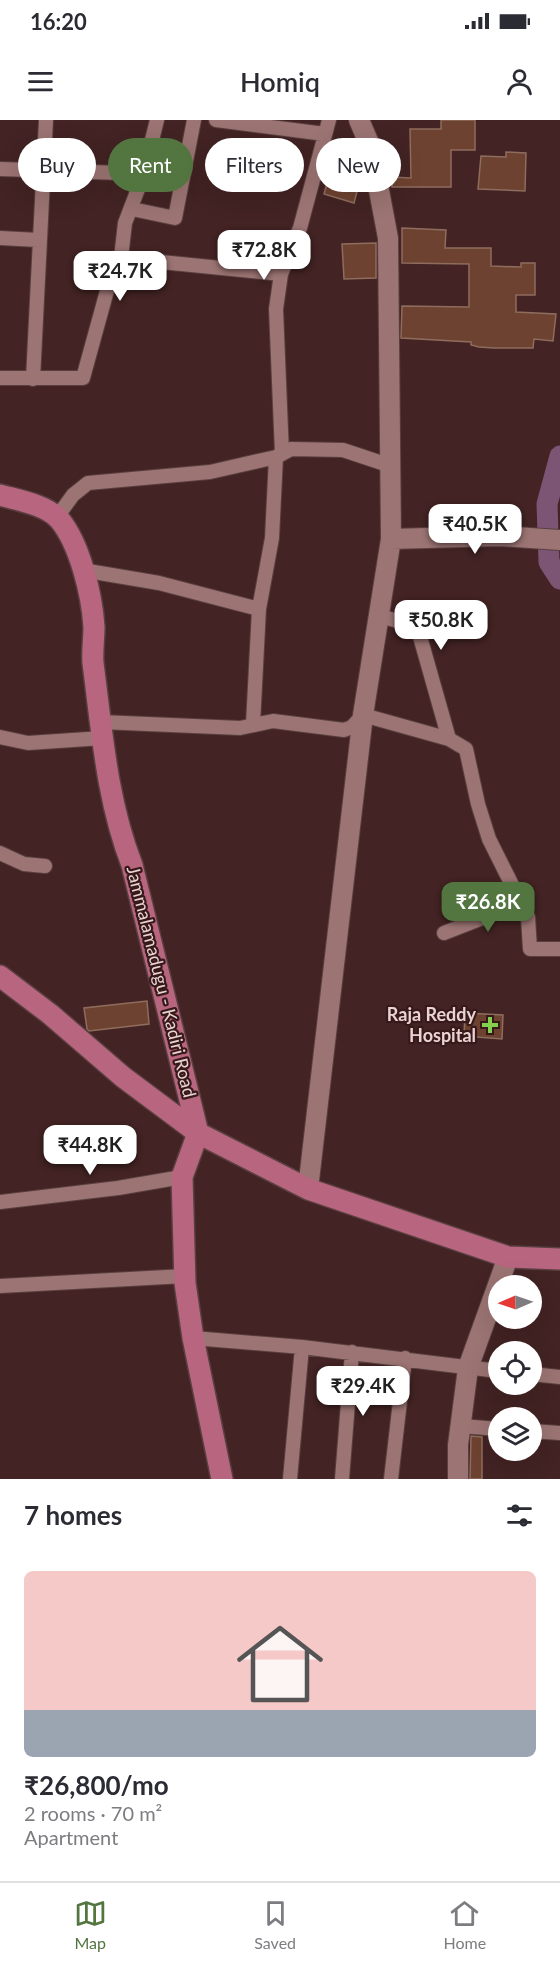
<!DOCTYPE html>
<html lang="en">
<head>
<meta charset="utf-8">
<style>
  :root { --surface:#fff; --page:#f2f2f3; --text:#2b2b33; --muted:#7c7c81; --line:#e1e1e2; --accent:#537540 }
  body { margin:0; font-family:Lato,sans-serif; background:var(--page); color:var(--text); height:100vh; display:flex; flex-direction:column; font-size:22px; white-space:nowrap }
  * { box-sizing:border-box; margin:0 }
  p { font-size:20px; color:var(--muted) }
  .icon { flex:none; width:33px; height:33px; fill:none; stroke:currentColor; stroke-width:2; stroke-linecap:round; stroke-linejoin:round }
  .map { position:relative; height:1359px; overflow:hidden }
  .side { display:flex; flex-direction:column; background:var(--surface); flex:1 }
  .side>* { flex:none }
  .guide { position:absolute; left:18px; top:18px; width:525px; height:54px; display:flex; gap:12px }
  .needle { width:39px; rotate:268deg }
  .tools { position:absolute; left:488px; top:1155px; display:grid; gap:12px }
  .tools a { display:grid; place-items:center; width:54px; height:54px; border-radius:50%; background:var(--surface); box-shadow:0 6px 24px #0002; font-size:30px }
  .price { position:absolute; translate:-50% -51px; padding:0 14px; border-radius:12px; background:#fff; color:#222; font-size:20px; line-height:39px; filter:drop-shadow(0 2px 3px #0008) }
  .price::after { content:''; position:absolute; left:50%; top:36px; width:18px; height:14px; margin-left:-9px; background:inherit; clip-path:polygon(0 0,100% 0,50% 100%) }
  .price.current { background:var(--accent); color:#fff }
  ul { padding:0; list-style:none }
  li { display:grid; align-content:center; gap:12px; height:318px; padding:0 24px }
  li+li { border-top:2px solid var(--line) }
  li span { display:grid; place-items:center; height:186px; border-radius:9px; color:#555 }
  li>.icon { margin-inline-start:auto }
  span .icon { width:108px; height:108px; fill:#fffc; stroke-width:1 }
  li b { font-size:26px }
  h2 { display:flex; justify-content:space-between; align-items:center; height:72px; padding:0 24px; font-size:26px }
  .chip { padding:0 21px; border-radius:27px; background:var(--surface); box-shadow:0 6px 24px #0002; font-size:21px; line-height:54px }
  .chip.current { background:var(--accent); color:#fff }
  .status { display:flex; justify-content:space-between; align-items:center; height:42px; padding:0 30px; background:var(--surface); direction:ltr }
  .status svg { height:16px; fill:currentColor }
  header { display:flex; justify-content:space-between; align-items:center; height:78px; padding:0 24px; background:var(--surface); font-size:27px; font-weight:600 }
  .menu { display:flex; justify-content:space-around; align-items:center; height:84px; border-top:2px solid var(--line); background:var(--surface); font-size:16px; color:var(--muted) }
  .menu a { display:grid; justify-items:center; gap:3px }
  .menu .current { color:var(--accent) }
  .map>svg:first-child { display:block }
</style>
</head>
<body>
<div class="status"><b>16:20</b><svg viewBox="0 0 49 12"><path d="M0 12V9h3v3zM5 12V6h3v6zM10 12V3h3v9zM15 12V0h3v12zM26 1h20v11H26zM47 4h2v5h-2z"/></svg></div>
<header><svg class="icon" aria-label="menu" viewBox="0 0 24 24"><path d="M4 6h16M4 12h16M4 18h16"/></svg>Homiq<svg class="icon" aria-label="person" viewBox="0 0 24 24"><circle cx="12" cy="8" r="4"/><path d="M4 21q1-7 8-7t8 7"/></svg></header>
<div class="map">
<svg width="560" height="1359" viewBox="0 0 560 1359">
  <rect width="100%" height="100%" fill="#432323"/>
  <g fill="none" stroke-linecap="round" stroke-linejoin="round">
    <path stroke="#7c5574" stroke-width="21" d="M560,336l-13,48 2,58 11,17"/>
  </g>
  <path fill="#6e4230" stroke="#8e6c5e" stroke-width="1.5" d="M441,0h34v30h-24v37h-59v-10l19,1 -1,-49h31z
    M506,32l20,1 -1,38 -47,-2 3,-33 25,1z
    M328,59l30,9 -4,15 -30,-9z
    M402,108l44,2 -1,18h46v18l30,1v-4h14v32h-19v17l40,2 -3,27 -19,-2 -1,9h-39l-15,-1 -8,-2v-3l-70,-4 1,-32 67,1v-43l-67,-1z
    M376,123v35l-32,1 -2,-35z
    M147,881l2,23 -60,7 -2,-2 -3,-21z
    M465,893l38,2 -1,24 -38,-3z
    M471,1316l11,1v42h-12z"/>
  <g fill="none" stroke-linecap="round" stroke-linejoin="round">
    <g stroke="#5a3f40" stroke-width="16">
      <path id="street" d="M216,0l109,14
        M0,49l121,4 22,3
        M132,89l43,9 19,-98
        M0,118l38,2
        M121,138l160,16
        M0,258h83l33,-120h5l4,-35 18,-47 14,-56
        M33,259l13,-259
        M282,334l-6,-145 5,-35 19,-46 29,-108
        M57,397l16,-22 15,-12 122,-11 66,-15 15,-8 52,1 48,16
        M82,450l77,13 100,26
        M379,496l38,10 32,113
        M101,602l139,6 33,-7 71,9 8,-3 11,-12 86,24 17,10 12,55 11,35 39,78 2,32h30
        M253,604l6,-115 13,-71 4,-81
        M0,617l28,6 75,-5
        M0,733l24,11 21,2
        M444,813l77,-30
        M0,1082l118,-14 64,-11
        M0,1166l185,-10
        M193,1218l109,9 196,24
        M531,1254l29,3
        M461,1306l37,3
        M531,1311l29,2
        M290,1359l12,-132
        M342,1359l10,-127
        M391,1359l14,-121"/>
    </g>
    <g stroke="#5a3f40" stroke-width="22">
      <path id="secondary" d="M391,419l108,-3 61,4
        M308,1069l55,-474 28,-176 -3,-301 -17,-90 -12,-28
        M458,1359v-34l10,-77 40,-111"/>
    </g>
    <g stroke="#5a3f40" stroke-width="24">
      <path id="primary" d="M0,375c18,5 46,10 59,24 21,25 33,76 35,108 0,12 -2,24 -1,36 9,69 14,138 39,202l66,268
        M0,856l50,38 73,63 75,56 110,56 200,68 52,2
        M198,1013l-16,44 3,106 8,55 29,141"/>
    </g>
    <use href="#street" stroke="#9b7473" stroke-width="14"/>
    <use href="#secondary" stroke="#9b7473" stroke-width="20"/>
    <use href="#primary" stroke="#b86580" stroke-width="21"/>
  </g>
  <path fill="#83d04f" stroke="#381919" stroke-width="2" d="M487 896h6v6h6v6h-6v6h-6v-6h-6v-6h6z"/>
  <g text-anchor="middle" stroke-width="4.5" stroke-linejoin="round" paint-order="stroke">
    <g font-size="18" fill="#e9d3d3" stroke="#381919">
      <text transform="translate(161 862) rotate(76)" y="6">Jammalamadugu - Kadiri Road</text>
    </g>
    <g font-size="18" font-weight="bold" fill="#e9d3d3" stroke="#381919" text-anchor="end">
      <text x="476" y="901">Raja Reddy<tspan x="476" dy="21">Hospital</tspan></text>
    </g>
  </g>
</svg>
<div class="tools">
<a><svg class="needle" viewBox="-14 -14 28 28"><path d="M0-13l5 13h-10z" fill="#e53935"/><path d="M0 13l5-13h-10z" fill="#7c7c81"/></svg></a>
<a><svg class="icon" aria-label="locate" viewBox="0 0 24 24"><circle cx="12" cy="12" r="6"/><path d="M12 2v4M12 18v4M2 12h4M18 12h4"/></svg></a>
<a><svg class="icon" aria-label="layers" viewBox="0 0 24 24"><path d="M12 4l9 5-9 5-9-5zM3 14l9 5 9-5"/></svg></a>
</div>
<b class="price" style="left:264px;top:161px">₹72.8K</b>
<b class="price" style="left:120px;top:182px">₹24.7K</b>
<b class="price" style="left:475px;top:435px">₹40.5K</b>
<b class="price" style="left:441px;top:531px">₹50.8K</b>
<b class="price current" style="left:488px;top:813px">₹26.8K</b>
<b class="price" style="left:90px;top:1056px">₹44.8K</b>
<b class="price" style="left:363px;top:1297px">₹29.4K</b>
<div class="guide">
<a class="chip">Buy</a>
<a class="chip current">Rent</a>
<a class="chip">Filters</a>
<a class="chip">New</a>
</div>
</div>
<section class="side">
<h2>7 homes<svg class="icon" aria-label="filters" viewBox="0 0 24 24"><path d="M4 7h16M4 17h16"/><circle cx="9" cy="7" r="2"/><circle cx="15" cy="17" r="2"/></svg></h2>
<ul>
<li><span style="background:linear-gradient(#f6c9c9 75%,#9aa5b1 0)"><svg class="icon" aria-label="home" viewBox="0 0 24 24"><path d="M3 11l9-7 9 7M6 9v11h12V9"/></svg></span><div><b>₹26,800/mo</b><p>2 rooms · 70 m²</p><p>Apartment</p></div></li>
</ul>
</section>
<nav class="menu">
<a class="current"><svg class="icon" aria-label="map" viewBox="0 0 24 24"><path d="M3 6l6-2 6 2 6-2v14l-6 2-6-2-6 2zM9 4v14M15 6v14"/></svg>Map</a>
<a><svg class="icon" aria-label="saved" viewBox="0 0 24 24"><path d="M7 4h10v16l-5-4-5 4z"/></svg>Saved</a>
<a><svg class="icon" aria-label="home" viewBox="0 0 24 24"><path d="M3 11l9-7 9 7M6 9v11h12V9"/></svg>Home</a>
</nav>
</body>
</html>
